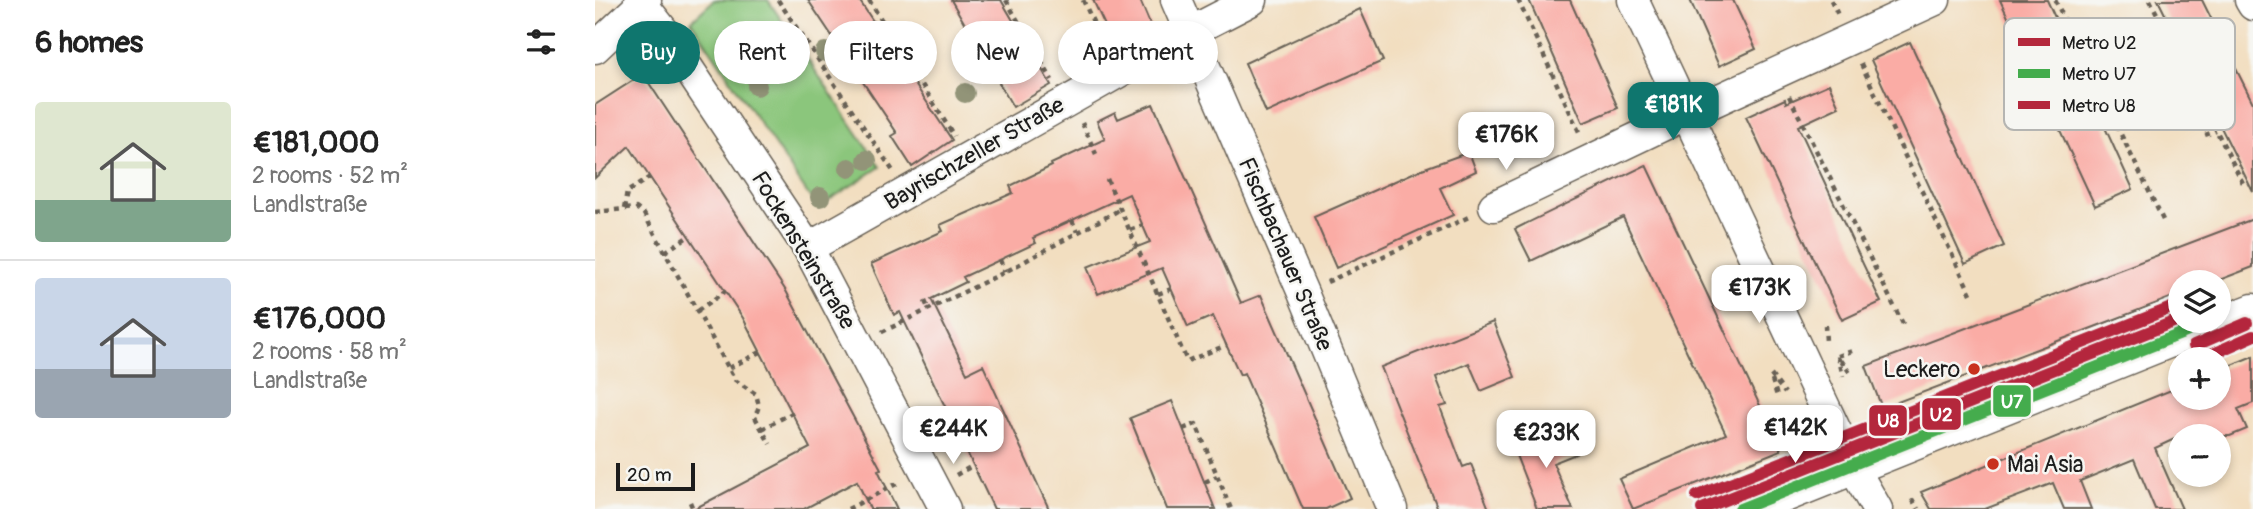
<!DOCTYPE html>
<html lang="en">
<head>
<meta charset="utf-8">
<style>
  :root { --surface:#fff; --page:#f6f6f6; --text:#222; --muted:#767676; --line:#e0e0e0; --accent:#0f766e }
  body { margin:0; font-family:Pangolin,sans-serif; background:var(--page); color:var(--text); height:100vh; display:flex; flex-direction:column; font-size:26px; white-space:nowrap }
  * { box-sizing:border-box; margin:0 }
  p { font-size:23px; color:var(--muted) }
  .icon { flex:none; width:38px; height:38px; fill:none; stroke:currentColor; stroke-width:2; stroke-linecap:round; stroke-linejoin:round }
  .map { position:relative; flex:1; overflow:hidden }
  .details { display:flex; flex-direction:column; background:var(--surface); width:595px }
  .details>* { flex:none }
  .banner { position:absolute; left:21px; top:21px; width:665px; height:63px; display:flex; gap:14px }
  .tools { position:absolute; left:1573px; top:270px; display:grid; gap:14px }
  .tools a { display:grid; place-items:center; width:63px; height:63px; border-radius:50%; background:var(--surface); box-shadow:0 4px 10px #0003; font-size:35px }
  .scale { position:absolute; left:21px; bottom:18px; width:79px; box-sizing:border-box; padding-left:7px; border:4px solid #1c1c1c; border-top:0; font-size:19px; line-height:24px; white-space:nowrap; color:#1c1c1c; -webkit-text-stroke:5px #f6f6f2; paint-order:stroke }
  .price { position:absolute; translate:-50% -60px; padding:0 16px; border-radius:14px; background:#fff; color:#222; font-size:23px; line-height:46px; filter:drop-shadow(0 2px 4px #0008) }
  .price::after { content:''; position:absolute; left:50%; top:42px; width:21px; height:16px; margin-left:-10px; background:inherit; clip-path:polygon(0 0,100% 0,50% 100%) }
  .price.active { background:var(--accent); color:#fff }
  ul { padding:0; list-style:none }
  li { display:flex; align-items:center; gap:21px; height:175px; padding:0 35px }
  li+li { border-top:2px solid var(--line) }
  li span { display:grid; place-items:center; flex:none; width:196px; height:140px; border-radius:7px; color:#555 }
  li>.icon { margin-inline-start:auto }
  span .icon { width:84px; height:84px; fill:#fffc; stroke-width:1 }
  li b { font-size:30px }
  h2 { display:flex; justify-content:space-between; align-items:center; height:84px; padding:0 35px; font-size:30px }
  .tag { padding:0 24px; border-radius:32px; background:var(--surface); box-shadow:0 4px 10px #0003; font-size:24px; line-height:63px }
  .tag.active { background:var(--accent); color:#fff }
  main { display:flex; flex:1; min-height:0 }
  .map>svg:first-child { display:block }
</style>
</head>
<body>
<main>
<section class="details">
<h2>6 homes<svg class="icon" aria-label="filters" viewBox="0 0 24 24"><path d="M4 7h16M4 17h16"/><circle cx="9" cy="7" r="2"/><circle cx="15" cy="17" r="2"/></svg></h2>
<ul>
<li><span style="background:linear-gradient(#dfe7d0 70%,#7fa58c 0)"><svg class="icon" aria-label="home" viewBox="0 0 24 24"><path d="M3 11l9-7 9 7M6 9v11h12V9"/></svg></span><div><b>€181,000</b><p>2 rooms · 52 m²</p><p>Landlstraße</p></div></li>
<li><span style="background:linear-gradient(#c9d6e8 65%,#9aa5b1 0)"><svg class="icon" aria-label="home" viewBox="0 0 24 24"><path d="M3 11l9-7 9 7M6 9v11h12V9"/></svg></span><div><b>€176,000</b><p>2 rooms · 58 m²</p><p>Landlstraße</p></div></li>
</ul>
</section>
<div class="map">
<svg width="1658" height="509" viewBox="0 0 1658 509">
  <rect width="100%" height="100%" fill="#f6f6f2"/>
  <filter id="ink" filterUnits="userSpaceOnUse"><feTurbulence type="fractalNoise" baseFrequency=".0143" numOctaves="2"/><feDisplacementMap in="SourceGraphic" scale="14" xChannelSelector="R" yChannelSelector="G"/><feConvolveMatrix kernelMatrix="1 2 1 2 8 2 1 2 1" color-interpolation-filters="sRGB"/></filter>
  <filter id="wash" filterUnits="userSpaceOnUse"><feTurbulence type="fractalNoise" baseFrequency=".00686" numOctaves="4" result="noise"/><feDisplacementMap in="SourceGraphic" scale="28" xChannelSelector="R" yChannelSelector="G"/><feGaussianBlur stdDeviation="1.57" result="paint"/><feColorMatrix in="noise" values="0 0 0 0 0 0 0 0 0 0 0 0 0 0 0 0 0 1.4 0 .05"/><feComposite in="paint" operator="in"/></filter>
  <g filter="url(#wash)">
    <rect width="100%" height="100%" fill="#f2dec0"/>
    <path fill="#8bc67b" stroke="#54714c" stroke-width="2" d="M119,0h54l112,167 -63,41 -126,-187z"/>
    <g id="blocks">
      <path fill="#faaca5" d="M213,0h51l93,140 -40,27 -20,-31 5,-3z
        M356,0h50l50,85 -38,22z
        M498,0h47l11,26 -38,17z
        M934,0h41l48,108 -35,15z
        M1095,0h43l23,49 -37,17z
        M1405,0h47l86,189 -38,17z
        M1563,0h44l51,103v89z
        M765,9l23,52 -117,52 -21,-50z
        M1315,42l94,204 -39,18 -94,-204z
        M48,74l143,217 95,178 -3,1 19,39h-27l-13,-28 -53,28h-110l116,-61 -67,-130 -114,-172 -34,32v-73z
        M1234,84l10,23 -41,19 83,176 -39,18 -96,-203 39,-18 1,4z
        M558,104l88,199 20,-8 89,203 -24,11h-23l-59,-136 -4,2 -27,-59 -25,11 -26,-59 -64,26 -11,-27 63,-25 -21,-48 -96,44 3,5 -73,34 3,5 -35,17 36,74 16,-8 66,144h-55l-94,-197 -6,3 -23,-51 72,-33 -3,-6 73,-32 -3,-7 42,-20 -1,-2 54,-25 -8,-18 18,-9 3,7z
        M874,152l7,19 -36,17 13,27 -117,53 -22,-51 108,-48z
        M1051,165l135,285 -148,59 -14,-30 107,-45 -103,-217 -92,44 -16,-32z
        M1658,219v48l-39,15h-33v12l-299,114 -16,-42z
        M898,322l22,55 -34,14 -12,-28 -33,14 11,28 -7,2 23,60 8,-3 18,45h-51l-57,-142z
        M1658,356v47l-15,6 9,20 -17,7h-21l-3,-9 -25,9 -26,12 27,61h-27l-21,-50 -54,22 11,28h-27l-11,-26 -68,26h-54l-10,-17 260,-106v11h38v-27z
        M577,401l20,50 23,58h-48l-24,-59 -13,-32z
        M972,429l9,25 -23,9 20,46h-36l-23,-59z"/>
    </g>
  </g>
  <g filter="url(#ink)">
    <use href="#blocks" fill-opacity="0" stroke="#676055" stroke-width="2"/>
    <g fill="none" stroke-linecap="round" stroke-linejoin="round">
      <g stroke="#676055" stroke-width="33">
        <path id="minor" d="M44,0l23,29 146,219 137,261
          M581,0l127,293 89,216
          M1038,0l221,469 23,40
          M1655,0l3,5
          M0,48l51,-48
          M899,206l193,-92 248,-114
          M213,248l382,-216 62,-32
          M1160,509l498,-200"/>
      </g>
      <path stroke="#676055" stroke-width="4.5" stroke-dasharray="5 5" stroke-linecap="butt" d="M183,0l115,171
        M274,0l85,136
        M411,0l46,80
        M488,0l23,50
        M923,0l63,136
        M1236,0l7,15
        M1460,0l108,220
        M1555,0l95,187
        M1266,64l111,232
        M1582,80l10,-6
        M1194,96l114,228
        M487,123l14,31
        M1610,135l11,-4
        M512,179l80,182 40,-16
        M29,209l3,-17 23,-15
        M0,212l41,-4 8,6 91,166 21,14 3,12 -4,11 15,27
        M477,220l5,12
        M535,230l13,-5
        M70,252l24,-16
        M405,260l5,12
        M732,282l144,-66
        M563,294l13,-5
        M330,301l4,9
        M103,311l27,-20
        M1230,325l1,17
        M287,332l123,-60 116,-63
        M1243,356l5,20
        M1243,356l14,-5
        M1246,360l9,13
        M134,368l32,-16
        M1176,375l14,18
        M1177,380l5,16
        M335,427l20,-12
        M167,429l30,-16
        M588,429l13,-5 35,85
        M1183,454l5,11
        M361,475l18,-10
        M610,482l12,-6
        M1317,499l6,10
        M95,502l3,7
        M253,509l52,-27"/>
      <use href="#minor" stroke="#fff" stroke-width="30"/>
      <g stroke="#f6f6f2" stroke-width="18">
        <path id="metro-1" d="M1606,359l52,-23
          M1107,509l479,-190"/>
      </g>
      <g stroke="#f6f6f2" stroke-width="18">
        <path id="metro-2" d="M1145,509l446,-177"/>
      </g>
      <g stroke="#f6f6f2" stroke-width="18">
        <path id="metro-3" d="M1599,346l53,-23
          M1102,496l479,-190"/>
      </g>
      <use href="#metro-1" stroke="#b4283c" stroke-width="12"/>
      <use href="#metro-2" stroke="#44ac4d" stroke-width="12"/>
      <use href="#metro-3" stroke="#b4283c" stroke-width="12"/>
    </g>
    <g fill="#929478">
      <circle cx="230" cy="52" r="10"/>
      <circle cx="162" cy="86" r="10"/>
      <circle cx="370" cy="93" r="10"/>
      <circle cx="272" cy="160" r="10"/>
      <circle cx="254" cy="168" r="10"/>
      <circle cx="225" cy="197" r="10"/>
    </g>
  </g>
  <g fill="#c8321e" stroke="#f6f6f2" stroke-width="2.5">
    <circle cx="1379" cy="369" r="7"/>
    <circle cx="1398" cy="464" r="7"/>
  </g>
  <g text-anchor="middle" stroke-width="5" stroke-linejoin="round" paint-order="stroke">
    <g font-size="23" fill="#1c1c1c" stroke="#f6f6f2">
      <text transform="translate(379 153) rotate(-30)" y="8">Bayrischzeller Straße</text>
      <text transform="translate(209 250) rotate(59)" y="8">Fockensteinstraße</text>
      <text transform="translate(691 254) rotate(67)" y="8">Fischbachauer Straße</text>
    </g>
    <g font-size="23" fill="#1c1c1c" stroke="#f6f6f2" text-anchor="end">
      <text x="1365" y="377">Leckero</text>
      <text x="1412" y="472" text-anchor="start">Mai Asia</text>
    </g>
  </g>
  <rect x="1409" y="18" width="231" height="112" rx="10" fill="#f6f6f2" stroke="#b5b5b2" stroke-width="2"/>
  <rect x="1423" y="38" width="32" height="8" fill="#b4283c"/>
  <rect x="1423" y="69" width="32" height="9" fill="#44ac4d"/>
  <rect x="1423" y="101" width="32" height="8" fill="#b4283c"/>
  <g font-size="19" fill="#1c1c1c">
    <text x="1467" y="49">Metro U2</text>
    <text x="1467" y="80">Metro U7</text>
    <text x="1467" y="112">Metro U8</text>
  </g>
  <g stroke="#f6f6f2" stroke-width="2.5">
    <rect x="1397" y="384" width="40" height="34" rx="7" fill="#44ac4d"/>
    <rect x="1326" y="397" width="41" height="34" rx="7" fill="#b4283c"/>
    <rect x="1273" y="404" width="40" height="33" rx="7" fill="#b4283c"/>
  </g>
  <g font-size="19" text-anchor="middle" font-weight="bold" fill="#fff">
    <text x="1417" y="408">U7</text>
    <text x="1346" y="421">U2</text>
    <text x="1293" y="427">U8</text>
  </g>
</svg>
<div class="tools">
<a><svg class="icon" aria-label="layers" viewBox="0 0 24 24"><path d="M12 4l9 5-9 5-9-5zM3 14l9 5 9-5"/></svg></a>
<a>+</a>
<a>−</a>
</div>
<div class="scale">20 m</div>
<b class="price active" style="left:1078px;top:142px">€181K</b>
<b class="price" style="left:911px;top:172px">€176K</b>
<b class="price" style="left:1164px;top:325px">€173K</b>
<b class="price" style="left:1200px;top:465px">€142K</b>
<b class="price" style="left:358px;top:466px">€244K</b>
<b class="price" style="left:951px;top:470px">€233K</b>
<div class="banner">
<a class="tag active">Buy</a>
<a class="tag">Rent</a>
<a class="tag">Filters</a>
<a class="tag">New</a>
<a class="tag">Apartment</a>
</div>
</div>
</main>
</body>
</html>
